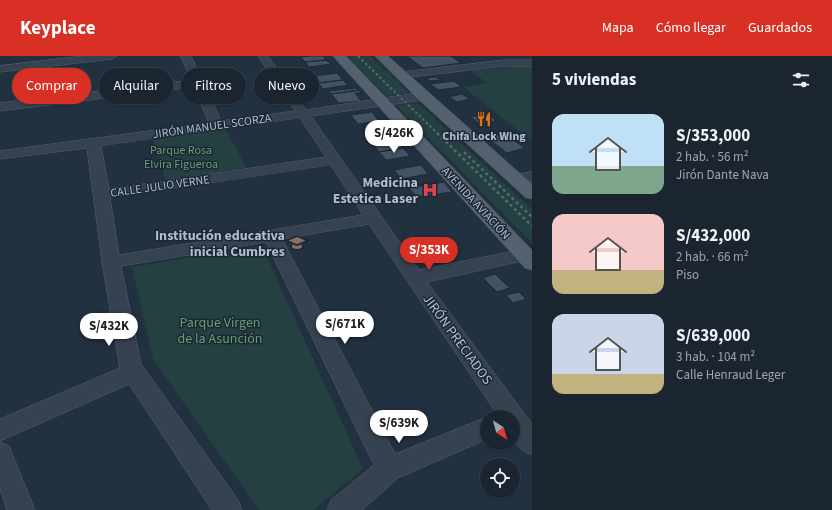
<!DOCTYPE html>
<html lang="es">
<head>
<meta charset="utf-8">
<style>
  :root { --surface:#1a2530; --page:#27313c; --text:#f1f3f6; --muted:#9fa5ab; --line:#38424c; --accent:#d93025 }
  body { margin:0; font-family:"Source Sans 3",sans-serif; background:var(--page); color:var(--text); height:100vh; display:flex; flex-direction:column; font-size:15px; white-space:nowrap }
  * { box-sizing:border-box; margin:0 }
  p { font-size:13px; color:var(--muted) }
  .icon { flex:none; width:22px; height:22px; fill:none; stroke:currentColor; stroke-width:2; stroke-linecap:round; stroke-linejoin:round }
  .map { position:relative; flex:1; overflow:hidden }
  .drawer { display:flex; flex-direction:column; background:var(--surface); width:300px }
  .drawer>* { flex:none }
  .top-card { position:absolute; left:12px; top:12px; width:380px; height:36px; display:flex; gap:8px }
  .needle { width:26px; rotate:143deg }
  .tools { position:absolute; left:480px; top:354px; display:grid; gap:8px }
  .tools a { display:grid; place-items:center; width:40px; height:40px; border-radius:50%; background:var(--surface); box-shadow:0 1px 3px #0004,0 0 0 1px var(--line); font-size:20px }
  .price { position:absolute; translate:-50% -34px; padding:0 9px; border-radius:14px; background:#fff; color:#222; font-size:13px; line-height:26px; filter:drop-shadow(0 1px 2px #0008) }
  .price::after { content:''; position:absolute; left:50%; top:24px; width:12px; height:9px; margin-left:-6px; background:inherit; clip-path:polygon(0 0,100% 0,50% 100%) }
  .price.current { background:var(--accent); color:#fff }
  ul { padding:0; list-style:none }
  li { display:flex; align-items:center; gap:12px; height:100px; padding:0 20px }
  li span { display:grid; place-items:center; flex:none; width:112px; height:80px; border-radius:12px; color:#555 }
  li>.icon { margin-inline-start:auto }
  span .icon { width:48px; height:48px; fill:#fffc; stroke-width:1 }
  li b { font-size:17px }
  h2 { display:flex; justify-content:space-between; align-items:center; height:48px; padding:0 20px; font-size:17px }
  .pill { padding:0 14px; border-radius:18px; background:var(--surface); box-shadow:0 1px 3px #0004,0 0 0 1px var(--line); font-size:14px; line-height:36px }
  .pill.current { background:var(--accent); color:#fff }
  header { display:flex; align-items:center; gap:24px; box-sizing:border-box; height:56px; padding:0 20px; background:var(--accent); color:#fff }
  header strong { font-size:19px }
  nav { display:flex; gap:22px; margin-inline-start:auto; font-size:14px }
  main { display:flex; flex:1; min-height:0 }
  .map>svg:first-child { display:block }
</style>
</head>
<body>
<header>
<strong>Keyplace</strong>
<nav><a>Mapa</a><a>Cómo llegar</a><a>Guardados</a></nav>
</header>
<main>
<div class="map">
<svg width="532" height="454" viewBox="0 0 532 454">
  <rect width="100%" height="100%" fill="#223140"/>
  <path fill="#244041" d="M347,0h24l38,37 -23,3z
    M530,9l2,3v73l-69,-54 24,-4 -16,-12z
    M418,47l114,106v34l-136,-138z
    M225,72l21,39 -80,14 -13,-42z
    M262,190l101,223 -50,41h-54l-106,-151 -21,-92z"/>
  <path fill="#425364" stroke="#1d2937" d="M311,0h12l3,4 -21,2 -4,-5z
    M407,0h44l10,7 -38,5z
    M326,4l5,4 -22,3 -4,-5z
    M337,17l6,7 -25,3 -5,-7z
    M436,21l5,3 -12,1 -2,-3z
    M343,24l5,5 -25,4 -5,-6z
    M454,25l7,6 -23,3 -8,-6z
    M356,32l3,2 -28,4 -2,-3z
    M359,34l2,3h-6l6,8 -22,2 -8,-9z
    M462,38l8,5 -13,3 -8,-5z
    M372,56l7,9 -21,3 -7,-9z
    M488,58l8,7 -17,3 -8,-7z
    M503,77l22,15 -18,5 -21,-16z
    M397,85l6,7 -24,4 -5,-7z
    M403,92l7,8 -24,4 -7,-8z
    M421,109l7,9 -27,5 -7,-9z
    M444,126l8,10 -35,5 -8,-9z
    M495,218l15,14 -13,4 -14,-14z
    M519,236l7,7 -13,4 -7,-8z"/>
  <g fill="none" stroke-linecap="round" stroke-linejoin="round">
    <g stroke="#54606e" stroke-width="1">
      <path id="minor" d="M84,0h33l-5,3 -112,13v-6z
        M181,0h10l30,65 74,-10 -37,-55h10l38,54 117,-18 4,1 2,3 -2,3 -4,1 -112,16 108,154 106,-21 6,2v8l-104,23 105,142v31c-20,-7 -19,-20 -19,-38h-14l-130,-193 -87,15 113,215 92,-37v22l-89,39 -36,32h-35l4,-10 43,-35 -108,-223 -145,24 20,98 97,136 4,10h-30l-83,-126 -129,57v-22l120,-51 -18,-106 -15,-114 -87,11v-8l209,-28 -15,-36 -194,24v-8l191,-23zM300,62l26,39 -217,32 -8,-43zM331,109l32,50 -244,40 -9,-57z
        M504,4h28v6h-28l-102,12 -4,-1 -2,-2 2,-2 4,-1z
        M532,116v10l-16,2 -5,-2 -3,-3 3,-3z
        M0,386l9,4 26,64h-28l-7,-21z"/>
    </g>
    <g stroke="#424e5c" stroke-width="1">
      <path id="major" d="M333,0h13l186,194v20l-7,-2z
        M375,0h13l144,128v15l-6,-1 -108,-99z"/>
    </g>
    <use href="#minor" fill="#364250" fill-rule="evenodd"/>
    <use href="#major" fill="#546270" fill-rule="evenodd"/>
    <path stroke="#586777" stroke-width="2" stroke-dasharray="2.5 2.5" stroke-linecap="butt" d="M358,0l80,78"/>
    <path stroke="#586777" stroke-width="2.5" stroke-dasharray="3 3" stroke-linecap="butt" d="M437,77l95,93
      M464,96l68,65"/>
  </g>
  <defs>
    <g id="restaurant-bare" transform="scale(1.2)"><path d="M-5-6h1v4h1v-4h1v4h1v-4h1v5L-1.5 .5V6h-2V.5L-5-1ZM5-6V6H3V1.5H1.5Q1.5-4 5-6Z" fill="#e8710a" stroke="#1b2735" stroke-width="2.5" paint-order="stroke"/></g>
    <g id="hospital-bare" transform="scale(1.2)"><path d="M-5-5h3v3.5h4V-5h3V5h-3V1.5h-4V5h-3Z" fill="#e0444e" stroke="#1b2735" stroke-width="2.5" paint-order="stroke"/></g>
    <g id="school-bare" transform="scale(1.2)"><path d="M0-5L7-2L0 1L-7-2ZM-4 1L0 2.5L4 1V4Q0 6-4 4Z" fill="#8d6e63" stroke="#1b2735" stroke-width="2.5" paint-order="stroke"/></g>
  </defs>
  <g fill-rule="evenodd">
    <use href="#restaurant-bare" x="484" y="63"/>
    <use href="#hospital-bare" x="430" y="134"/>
    <use href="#school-bare" x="297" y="187"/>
  </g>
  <g text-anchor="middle" stroke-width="3" stroke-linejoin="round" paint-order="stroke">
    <g font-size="12" fill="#b2bdcb" stroke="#1b2735">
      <text transform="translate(212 70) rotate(-8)" y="4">JIRÓN MANUEL SCORZA</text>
      <text transform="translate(160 130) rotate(-8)" y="4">CALLE JULIO VERNE</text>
      <text transform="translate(476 147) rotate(47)" y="4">AVENIDA AVIACIÓN</text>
    </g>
    <g font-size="12" font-weight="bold" fill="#b2bdcb" stroke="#1b2735">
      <text x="484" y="84">Chifa Lock Wing</text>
    </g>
    <g font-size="12" fill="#679e6f" stroke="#1b2735">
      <text x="181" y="98">Parque Rosa<tspan x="181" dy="14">Elvira Figueroa</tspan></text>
    </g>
    <g font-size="14" font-weight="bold" fill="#b2bdcb" stroke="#1b2735" text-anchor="end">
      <text x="418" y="131">Medicina<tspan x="418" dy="16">Estetica Laser</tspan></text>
      <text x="285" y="184">Institución educativa<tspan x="285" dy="16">inicial Cumbres</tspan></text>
    </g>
    <g font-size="14" fill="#679e6f" stroke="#1b2735">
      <text x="220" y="271">Parque Virgen<tspan x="220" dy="16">de la Asunción</tspan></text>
    </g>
    <g font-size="14" fill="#b2bdcb" stroke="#1b2735">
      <text transform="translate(458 283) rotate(54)" y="5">JIRÓN PRECIADOS</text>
    </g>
  </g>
</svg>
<div class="tools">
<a><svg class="needle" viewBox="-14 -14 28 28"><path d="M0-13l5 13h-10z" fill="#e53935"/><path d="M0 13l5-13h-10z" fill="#9fa5ab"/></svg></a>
<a><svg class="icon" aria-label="locate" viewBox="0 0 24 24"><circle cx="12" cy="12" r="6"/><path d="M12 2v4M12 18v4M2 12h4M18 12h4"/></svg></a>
</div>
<b class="price" style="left:394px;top:98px">S/426K</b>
<b class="price current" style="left:429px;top:215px">S/353K</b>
<b class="price" style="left:345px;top:289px">S/671K</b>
<b class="price" style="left:109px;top:291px">S/432K</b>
<b class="price" style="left:399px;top:388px">S/639K</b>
<div class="top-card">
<a class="pill current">Comprar</a>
<a class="pill">Alquilar</a>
<a class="pill">Filtros</a>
<a class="pill">Nuevo</a>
</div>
</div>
<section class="drawer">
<h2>5 viviendas<svg class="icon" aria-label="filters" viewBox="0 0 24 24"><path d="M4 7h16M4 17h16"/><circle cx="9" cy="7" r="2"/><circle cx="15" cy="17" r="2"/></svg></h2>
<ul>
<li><span style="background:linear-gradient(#bfe0f5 65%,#7fa58c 0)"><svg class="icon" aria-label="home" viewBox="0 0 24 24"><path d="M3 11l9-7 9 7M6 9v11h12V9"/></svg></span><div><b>S/353,000</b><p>2 hab. · 56 m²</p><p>Jirón Dante Nava</p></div></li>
<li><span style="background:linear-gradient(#f6c9c9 70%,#c2b280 0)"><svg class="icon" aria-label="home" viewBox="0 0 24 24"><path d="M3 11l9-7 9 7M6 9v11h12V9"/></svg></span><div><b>S/432,000</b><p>2 hab. · 66 m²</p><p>Piso</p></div></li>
<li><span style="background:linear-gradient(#c9d6e8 75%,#c2b280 0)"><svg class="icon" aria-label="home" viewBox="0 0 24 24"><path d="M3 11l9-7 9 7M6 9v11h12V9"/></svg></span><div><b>S/639,000</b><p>3 hab. · 104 m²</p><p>Calle Henraud Leger</p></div></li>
</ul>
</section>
</main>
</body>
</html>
